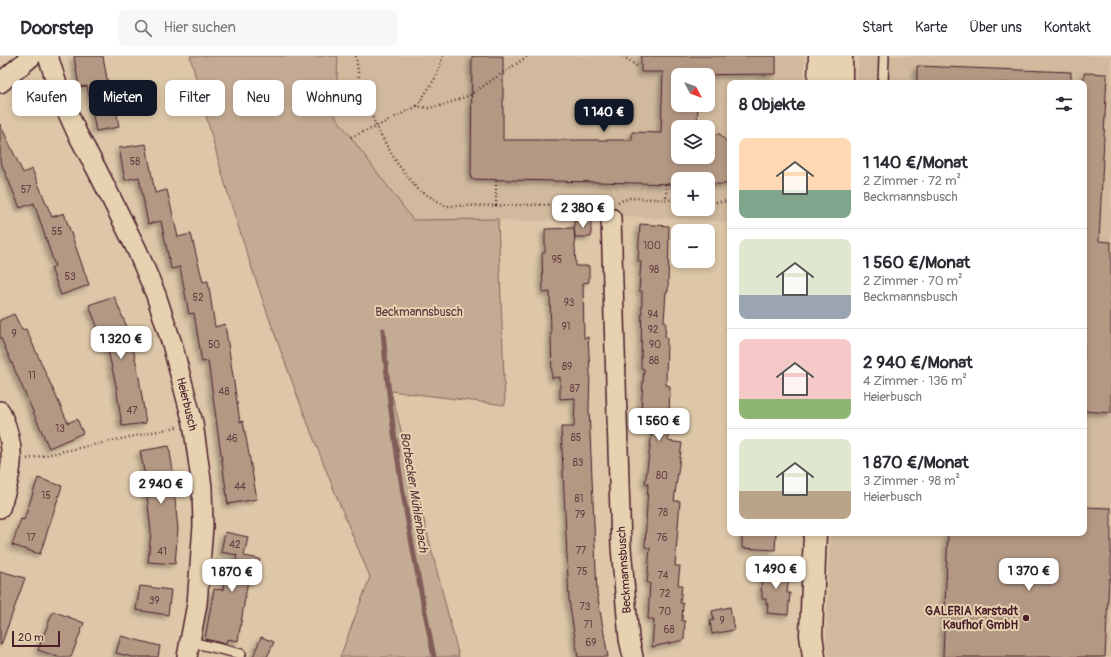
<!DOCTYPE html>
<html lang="de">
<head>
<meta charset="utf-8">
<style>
  :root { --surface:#fff; --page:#f7f7f7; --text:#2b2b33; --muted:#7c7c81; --line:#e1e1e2; --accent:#111827 }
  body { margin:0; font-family:Pangolin,sans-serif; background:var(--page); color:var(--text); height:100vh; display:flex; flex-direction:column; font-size:15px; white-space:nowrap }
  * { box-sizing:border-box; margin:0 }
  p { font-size:13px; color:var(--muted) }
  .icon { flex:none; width:22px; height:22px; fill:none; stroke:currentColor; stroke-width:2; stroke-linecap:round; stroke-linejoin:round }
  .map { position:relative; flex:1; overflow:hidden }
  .side { position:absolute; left:727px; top:24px; width:360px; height:456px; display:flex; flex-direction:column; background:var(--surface); border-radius:8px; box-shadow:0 2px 6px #0003 }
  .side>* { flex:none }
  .top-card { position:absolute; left:12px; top:24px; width:380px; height:36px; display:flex; gap:8px }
  .needle { width:26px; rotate:131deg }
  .tools { position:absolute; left:671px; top:12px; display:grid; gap:8px }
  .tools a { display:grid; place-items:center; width:44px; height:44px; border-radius:8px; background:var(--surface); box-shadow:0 2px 6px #0003; font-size:20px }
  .scale { position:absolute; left:12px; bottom:10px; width:48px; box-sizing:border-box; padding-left:4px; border:2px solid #4a1f2b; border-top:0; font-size:11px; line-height:14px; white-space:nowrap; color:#4a1f2b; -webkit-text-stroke:3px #e6d2b0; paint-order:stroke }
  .price { position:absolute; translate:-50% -34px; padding:0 9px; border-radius:8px; background:#fff; color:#222; font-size:13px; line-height:26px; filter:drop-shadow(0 1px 2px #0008) }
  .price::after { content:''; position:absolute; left:50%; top:24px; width:12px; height:9px; margin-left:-6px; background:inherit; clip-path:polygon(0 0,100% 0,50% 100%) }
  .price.on { background:var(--accent); color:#fff }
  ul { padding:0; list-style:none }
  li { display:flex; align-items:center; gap:12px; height:100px; padding:0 12px }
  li+li { border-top:1px solid var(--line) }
  li span { display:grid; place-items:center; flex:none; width:112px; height:80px; border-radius:8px; color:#555 }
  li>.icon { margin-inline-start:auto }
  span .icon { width:48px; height:48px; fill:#fffc; stroke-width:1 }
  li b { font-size:17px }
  h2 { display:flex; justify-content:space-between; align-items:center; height:48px; padding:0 12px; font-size:17px }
  .tag { padding:0 14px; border-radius:8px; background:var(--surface); box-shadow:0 2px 6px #0003; font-size:14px; line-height:36px }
  .tag.on { background:var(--accent); color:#fff }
  header { display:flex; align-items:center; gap:24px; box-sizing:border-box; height:56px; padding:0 20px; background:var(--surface); border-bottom:1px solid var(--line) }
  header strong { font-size:19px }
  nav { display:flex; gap:22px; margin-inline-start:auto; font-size:14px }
  .search { width:280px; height:36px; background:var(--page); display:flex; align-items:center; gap:10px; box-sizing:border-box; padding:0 14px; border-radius:8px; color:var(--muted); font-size:15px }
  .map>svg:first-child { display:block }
</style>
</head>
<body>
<header>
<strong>Doorstep</strong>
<div class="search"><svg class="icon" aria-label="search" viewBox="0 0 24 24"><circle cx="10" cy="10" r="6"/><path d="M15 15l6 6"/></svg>Hier suchen</div>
<nav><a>Start</a><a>Karte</a><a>Über uns</a><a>Kontakt</a></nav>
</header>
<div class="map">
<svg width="1111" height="601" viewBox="0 0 1111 601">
  <defs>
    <filter id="shadow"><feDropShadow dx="-3.5" dy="3.5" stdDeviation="2" flood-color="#0004"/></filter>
  </defs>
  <rect width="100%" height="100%" fill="#ddc7a8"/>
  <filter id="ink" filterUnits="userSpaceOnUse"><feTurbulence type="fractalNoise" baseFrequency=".025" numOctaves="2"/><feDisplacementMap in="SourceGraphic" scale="8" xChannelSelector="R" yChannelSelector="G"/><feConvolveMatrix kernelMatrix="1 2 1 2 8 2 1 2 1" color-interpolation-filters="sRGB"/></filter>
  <g filter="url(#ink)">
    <path fill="#d0b99d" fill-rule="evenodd" d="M338,0h467l-1,27h-74v139l-124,-7v6l-193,-1 -78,-104zM678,19h30v30h-30zM678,71h30v30h-30zM678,123h30v30h-30z
      M859,0h252v601h-282l-3,-14 4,-110h254v-450h-227z"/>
    <path fill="#c4ab93" stroke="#87655f" d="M190,0h148l-3,60 78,104 85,-1 7,186 -114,-14 68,266h-119l30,-80c-51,-120 -98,-243 -137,-367 -16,-51 -29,-103 -43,-154z"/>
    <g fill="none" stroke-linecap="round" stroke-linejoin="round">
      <path stroke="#805d59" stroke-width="5" d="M383,274c8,110 29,219 51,327"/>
    </g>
    <path fill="#b39884" stroke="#4a1f2b" filter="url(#shadow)" d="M74,0h29l8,46 4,-1 4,26 -23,4 -9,-45 -8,1z
      M472,0h31v84h129v-8l29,1 2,-61h-22v-16h135v18l-98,1v30h20l-1,22h-19v30h30v-23h12l10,12v38h-22v-5h-30v5l-207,-5z
      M917,10l154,6v11h-154z
      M1084,17l23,1 -8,167 12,1v171l-27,-2z
      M0,68l23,49 9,-4 20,48 12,-4 25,72 -28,10 -10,-27 4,-2 -21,-63 -14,5 -20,-48z
      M146,88l9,49 12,-3 11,47 13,-3 12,48 5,-1 7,46 10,-3 15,98 3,-1 14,78 -29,5 -20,-143 -6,1 -8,-49 -5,1 -9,-47 -9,2 -10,-48 -13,3 -9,-47 -14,3 -6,-32z
      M591,164v17h-16l-1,-16z
      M640,168l29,2 -1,66h-2l-2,30h2l-1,15h2l-1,48 4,1 -2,55 14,2 -8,58h6l-5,65h5l-2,19h4l-2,18h3l-1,18h3l-1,19 -32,7 2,-28h-6l2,-36h-3l3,-35 -5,-1 3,-63h-3l8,-60 -13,-1 4,-54 -3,-1 1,-77h-3l2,-30h-3z
      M574,172l2,38h13v16l-6,1 1,55 4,-1 2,35 -1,37 8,184 11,64h-30l-9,-57 -8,-173h13l1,-29 -15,1v-22l-8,1 -2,-86 -7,1 -1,-40h3v-24z
      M114,240l16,39 8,36 8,52 -24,3 -6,-41 -12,-52 -4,1 -11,-29z
      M14,258l8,16 4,-1 42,94 9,-4 6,14 -34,15 -49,-112v-16z
      M169,390l4,25 -1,1 6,57 -3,35 -27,-2 3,-30 -6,-56 -5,-25z
      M38,422l24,8 -22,68 -28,-9 9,-26 3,1z
      M1084,451l27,1v71h-2l-4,78h-162l5,-124h136z
      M225,476l23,5 -4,19 16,3 -5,22 -7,-1 -10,61 -11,-2 -1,5 -21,-5 9,-50 9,1 1,-9 7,3 6,-29 -16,-3z
      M742,477h34l-1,17 -33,-2z
      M764,508l17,2 -1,7 9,1 -2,19h3l-2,22 -21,-2 1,-9h-2v-5h-4v-8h-1z
      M0,515l25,7 -24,67h-1z
      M140,530l31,4 -3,25 -32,-5z
      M730,551l4,23 -22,4 -2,-13 4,-1 -2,-9z
      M53,555l31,12 -13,34h-13l-20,-7z
      M121,580l39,10 -2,11h-26l-16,-4z
      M261,581l13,5 -7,15h-14z"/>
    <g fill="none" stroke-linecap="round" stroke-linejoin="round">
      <g stroke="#4a1f2b" stroke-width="12">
        <path id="service" d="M883,27l1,-27
          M191,586l50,12"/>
      </g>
      <g stroke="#4a1f2b" stroke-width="22">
        <path id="minor" d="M48,0l14,44 15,33 20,37 40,80 19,45 16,49 21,79 9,64 1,39 -6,78 -10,53
          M0,27l32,-27
          M611,162l10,329 8,92 4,18
          M0,355c17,37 13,60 0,97"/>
      </g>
      <g stroke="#4a1f2b" stroke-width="25">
        <path id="tertiary" d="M819,27l1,-27
          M841,27v-27
          M814,601l-3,-22 4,-102"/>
      </g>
      <path stroke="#4a1f2b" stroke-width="2.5" stroke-dasharray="1 3" stroke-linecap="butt" d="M356,0l3,23 17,48 21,36 20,26 29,17 155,-2
        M623,0l15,11
        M417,50l19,-29 7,-21
        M351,81l25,-10 41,-21 11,2 16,-3 26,-10 58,-39
        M666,128v14
        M618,146l12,-4 48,2
        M708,147l22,-2
        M496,150v-27
        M27,403l150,-32"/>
      <use href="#service" stroke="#e6d2b0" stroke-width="9"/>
      <use href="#minor" stroke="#e6d2b0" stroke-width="19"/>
      <use href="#tertiary" stroke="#e6d2b0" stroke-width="22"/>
    </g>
  </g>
  <circle fill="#4a1f2b" stroke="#e6d2b0" stroke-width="1.5" cx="1026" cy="562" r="4"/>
  <g text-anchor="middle" stroke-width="4" stroke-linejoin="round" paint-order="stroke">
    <g font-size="10" fill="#643d41">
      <text x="135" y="109">58</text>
      <text x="26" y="137">57</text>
      <text x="57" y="179">55</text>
      <text x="652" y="193">100</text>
      <text x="557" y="207">95</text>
      <text x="654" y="217">98</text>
      <text x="70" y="224">53</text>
      <text x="198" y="245">52</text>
      <text x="569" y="250">93</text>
      <text x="653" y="262">94</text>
      <text x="566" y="274">91</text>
      <text x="653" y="277">92</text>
      <text x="14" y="281">9</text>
      <text x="214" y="292">50</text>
      <text x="655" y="292">90</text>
      <text x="654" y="308">88</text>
      <text x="567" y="314">89</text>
      <text x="32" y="323">11</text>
      <text x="575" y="336">87</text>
      <text x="224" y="339">48</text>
      <text x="132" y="358">47</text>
      <text x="60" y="376">13</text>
      <text x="576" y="385">85</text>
      <text x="232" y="386">46</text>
      <text x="578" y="410">83</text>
      <text x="662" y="423">80</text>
      <text x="240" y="434">44</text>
      <text x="46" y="443">15</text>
      <text x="579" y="446">81</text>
      <text x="663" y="460">78</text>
      <text x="580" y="462">79</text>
      <text x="31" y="485">17</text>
      <text x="662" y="485">76</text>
      <text x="235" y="492">42</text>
      <text x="581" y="498">77</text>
      <text x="162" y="499">41</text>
      <text x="582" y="519">75</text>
      <text x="663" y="523">74</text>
      <text x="665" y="541">72</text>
      <text x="154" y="548">39</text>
      <text x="585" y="554">73</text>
      <text x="665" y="559">70</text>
      <text x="722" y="568">9</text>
      <text x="588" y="572">71</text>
      <text x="669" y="577">68</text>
      <text x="591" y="590">69</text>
    </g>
    <g font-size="12" fill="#5c343b" stroke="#e6d2b0">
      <text x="419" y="260">Beckmannsbusch</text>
    </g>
    <g font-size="12" fill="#4a1f2b" stroke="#e6d2b0">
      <text transform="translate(187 348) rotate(76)" y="4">Heierbusch</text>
      <text transform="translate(624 514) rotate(-94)" y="4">Beckmannsbusch</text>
    </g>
    <g font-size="12" font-weight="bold" fill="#4a1f2b" stroke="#e6d2b0" text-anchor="end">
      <text x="1018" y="559">GALERIA Karstadt<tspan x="1018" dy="14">Kaufhof GmbH</tspan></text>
    </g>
    <g font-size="13" font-style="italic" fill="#60393e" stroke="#e6d2b0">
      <text transform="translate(415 436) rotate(81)" y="5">Borbecker Mühlenbach</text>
    </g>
  </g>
</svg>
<div class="tools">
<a><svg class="needle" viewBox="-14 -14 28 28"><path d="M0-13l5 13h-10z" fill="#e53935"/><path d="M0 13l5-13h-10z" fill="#7c7c81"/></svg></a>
<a><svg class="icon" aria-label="layers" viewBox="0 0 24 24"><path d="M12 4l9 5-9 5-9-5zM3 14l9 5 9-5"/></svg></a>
<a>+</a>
<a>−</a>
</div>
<div class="scale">20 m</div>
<b class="price on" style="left:604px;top:77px">1 140 €</b>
<b class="price" style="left:583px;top:173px">2 380 €</b>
<b class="price" style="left:121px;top:304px">1 320 €</b>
<b class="price" style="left:659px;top:386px">1 560 €</b>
<b class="price" style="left:161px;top:449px">2 940 €</b>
<b class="price" style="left:776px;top:534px">1 490 €</b>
<b class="price" style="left:1029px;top:536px">1 370 €</b>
<b class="price" style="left:232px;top:537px">1 870 €</b>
<div class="top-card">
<a class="tag">Kaufen</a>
<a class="tag on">Mieten</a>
<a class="tag">Filter</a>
<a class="tag">Neu</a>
<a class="tag">Wohnung</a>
</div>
<section class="side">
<h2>8 Objekte<svg class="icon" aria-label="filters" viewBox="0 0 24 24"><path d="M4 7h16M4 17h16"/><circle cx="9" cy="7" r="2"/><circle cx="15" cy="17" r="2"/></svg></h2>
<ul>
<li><span style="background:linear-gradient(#ffd9b3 65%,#7fa58c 0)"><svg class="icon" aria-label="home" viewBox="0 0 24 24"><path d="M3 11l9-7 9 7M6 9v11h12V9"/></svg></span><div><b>1 140 €/Monat</b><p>2 Zimmer · 72 m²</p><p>Beckmannsbusch</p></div></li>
<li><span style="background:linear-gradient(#dfe7d0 70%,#9aa5b1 0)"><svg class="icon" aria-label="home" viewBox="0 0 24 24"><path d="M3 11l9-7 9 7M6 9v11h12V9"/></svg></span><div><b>1 560 €/Monat</b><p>2 Zimmer · 70 m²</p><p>Beckmannsbusch</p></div></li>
<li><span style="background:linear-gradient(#f6c9c9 75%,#8fb573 0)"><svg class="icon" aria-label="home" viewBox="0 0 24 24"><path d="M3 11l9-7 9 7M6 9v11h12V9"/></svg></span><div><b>2 940 €/Monat</b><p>4 Zimmer · 136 m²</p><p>Heierbusch</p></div></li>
<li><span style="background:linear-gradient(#dfe7d0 65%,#b9a48a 0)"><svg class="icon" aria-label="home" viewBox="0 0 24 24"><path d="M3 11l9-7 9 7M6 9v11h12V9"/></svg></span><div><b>1 870 €/Monat</b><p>3 Zimmer · 98 m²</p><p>Heierbusch</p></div></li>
</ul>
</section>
</div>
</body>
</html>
